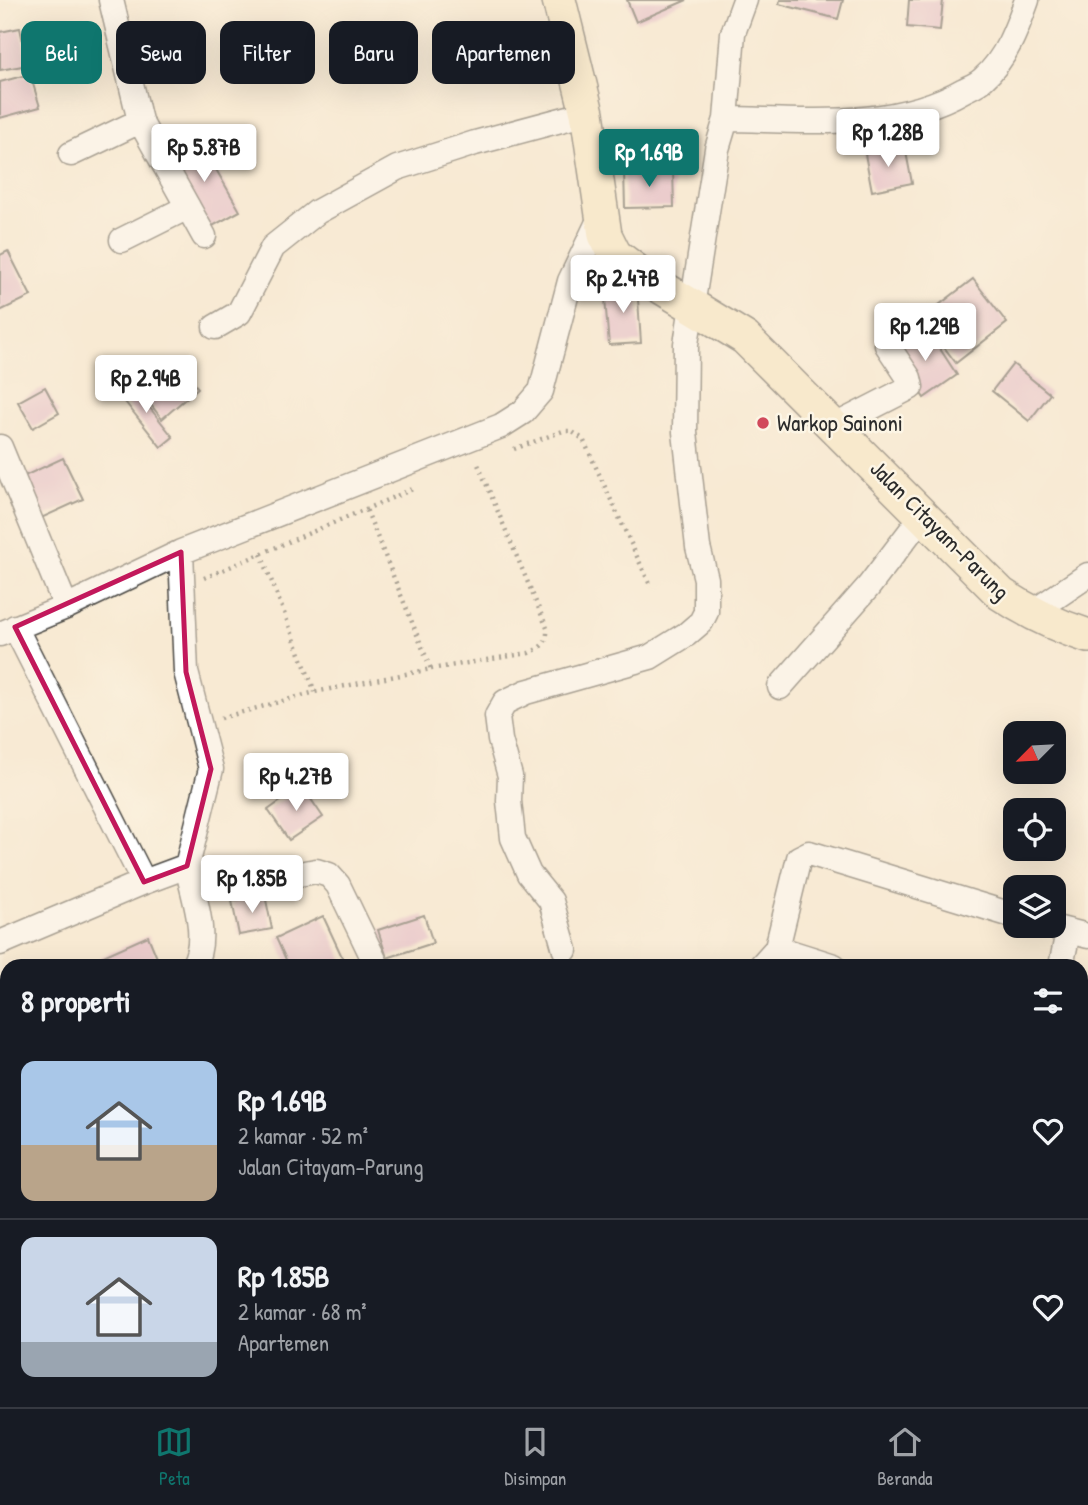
<!DOCTYPE html>
<html lang="id">
<head>
<meta charset="utf-8">
<style>
  :root { --surface:#171b24; --page:#20242c; --text:#f1f3f6; --muted:#9ea1a6; --line:#363941; --accent:#0f766e }
  body { margin:0; font-family:"Patrick Hand",sans-serif; background:var(--page); color:var(--text); height:100vh; display:flex; flex-direction:column; font-size:26px; white-space:nowrap }
  * { box-sizing:border-box; margin:0 }
  p { font-size:23px; color:var(--muted) }
  .icon { flex:none; width:38px; height:38px; fill:none; stroke:currentColor; stroke-width:2; stroke-linecap:round; stroke-linejoin:round }
  .map { position:relative; flex:1; overflow:hidden }
  .side { position:absolute; left:0px; top:959px; width:1088px; height:448px; display:flex; flex-direction:column; background:var(--surface); border-radius:21px 21px 0 0; box-shadow:0 7px 28px #0002 }
  .side>* { flex:none }
  .guide { position:absolute; left:21px; top:21px; width:700px; height:63px; display:flex; gap:14px }
  .needle { width:46px; rotate:246deg }
  .tools { position:absolute; left:1003px; top:721px; display:grid; gap:14px }
  .tools a { display:grid; place-items:center; width:63px; height:63px; border-radius:14px; background:var(--surface); box-shadow:0 7px 28px #0002; font-size:35px }
  .price { position:absolute; translate:-50% -60px; padding:0 16px; border-radius:7px; background:#fff; color:#222; font-size:23px; line-height:46px; filter:drop-shadow(0 2px 4px #0008) }
  .price::after { content:''; position:absolute; left:50%; top:42px; width:21px; height:16px; margin-left:-10px; background:inherit; clip-path:polygon(0 0,100% 0,50% 100%) }
  .price.selected { background:var(--accent); color:#fff }
  ul { padding:0; list-style:none }
  li { display:flex; align-items:center; gap:21px; height:175px; padding:0 21px }
  li+li { border-top:2px solid var(--line) }
  li span { display:grid; place-items:center; flex:none; width:196px; height:140px; border-radius:14px; color:#555 }
  li>.icon { margin-inline-start:auto }
  span .icon { width:84px; height:84px; fill:#fffc; stroke-width:1 }
  li b { font-size:30px }
  h2 { display:flex; justify-content:space-between; align-items:center; height:84px; padding:0 21px; font-size:30px }
  .tag { padding:0 24px; border-radius:14px; background:var(--surface); box-shadow:0 7px 28px #0002; font-size:24px; line-height:63px }
  .tag.selected { background:var(--accent); color:#fff }
  .tabs { display:flex; justify-content:space-around; align-items:center; height:98px; border-top:2px solid var(--line); background:var(--surface); font-size:19px; color:var(--muted) }
  .tabs a { display:grid; justify-items:center; gap:4px }
  .tabs .selected { color:var(--accent) }
  .map>svg:first-child { display:block }
</style>
</head>
<body>
<div class="map">
<svg width="1088" height="1407" viewBox="0 0 1088 1407">
  <rect width="100%" height="100%" fill="#fcf5e5"/>
  <filter id="ink" filterUnits="userSpaceOnUse"><feTurbulence type="fractalNoise" baseFrequency=".0143" numOctaves="2"/><feDisplacementMap in="SourceGraphic" scale="14" xChannelSelector="R" yChannelSelector="G"/><feConvolveMatrix kernelMatrix="1 2 1 2 8 2 1 2 1" color-interpolation-filters="sRGB"/></filter>
  <filter id="wash" filterUnits="userSpaceOnUse"><feTurbulence type="fractalNoise" baseFrequency=".00686" numOctaves="4" result="noise"/><feDisplacementMap in="SourceGraphic" scale="28" xChannelSelector="R" yChannelSelector="G"/><feGaussianBlur stdDeviation="1.57" result="paint"/><feColorMatrix in="noise" values="0 0 0 0 0 0 0 0 0 0 0 0 0 0 0 0 0 1.4 0 .05"/><feComposite in="paint" operator="in"/></filter>
  <g filter="url(#wash)">
    <rect width="100%" height="100%" fill="#f8ead3"/>
    <g id="blocks">
      <path fill="#dba8c4" d="M627,0h60l-51,22z
        M780,0h63l-5,19 -59,-15z
        M909,0h34l-3,30 -33,-3z
        M20,28l8,37 -28,5v-38z
        M30,74l10,33 -40,11v-36z
        M199,140l41,71 -31,17 -40,-71z
        M905,147l7,36 -40,8 -7,-37z
        M673,169l1,38 -49,1 -1,-38z
        M8,251l23,45 -31,15v-56z
        M973,279l34,44 -51,40 -34,-45z
        M637,285l4,58 -32,2 -5,-58z
        M927,329l30,46 -33,23 -31,-46z
        M1013,364l37,30 -21,27 -37,-30z
        M179,366l19,22 -36,31 -18,-23z
        M130,383l43,54 -12,10 -43,-54z
        M45,387l14,26 -26,15 -15,-26z
        M63,458l20,41 -44,20 -19,-41z
        M302,786l21,31 -34,23 -21,-30z
        M265,895l7,34 -33,6 -7,-34z
        M424,915l9,28 -46,15 -9,-28z
        M323,916l21,45 -11,5h-27l-3,-5 -14,5 -13,-28z
        M148,936l12,29 -58,1 -3,-8z
        M0,1233l7,15v28l-7,3z
        M1088,1263v49l-6,2v-49z
        M1088,1315v26l-6,2v-26z
        M12,1400h23l2,7h-22z
        M44,1400h18l3,7h-18z
        M75,1400h19l-17,6z"/>
    </g>
  </g>
  <g filter="url(#ink)">
    <use href="#blocks" fill-opacity="0" stroke="#4a4844" stroke-width="2"/>
    <g fill="none" stroke-linecap="round" stroke-linejoin="round">
      <g stroke="#4a4844" stroke-width="27">
        <path id="street" d="M111,0l29,121 64,115
          M726,119l7,-86 12,-33
          M71,154l69,-33
          M122,240l66,-33
          M570,281l56,-16
          M215,327l24,-14 34,-66 44,-35 80,-44 78,-25 112,-30
          M835,426l76,-39 -2,-9 -22,-33
          M0,447l66,160
          M1032,613l56,-38
          M15,627l129,255 43,-16 24,-97 -25,-97 -5,-120
          M0,634l66,-27 115,-55 320,-126 22,-14 18,-21 29,-110 31,-65
          M780,687l89,-101 54,-71
          M187,866l43,17h19l67,-12 13,4 9,10 39,81
          M187,866c6,30 23,71 6,100
          M1049,926l39,10
          M0,943l144,-61
          M777,948l57,18
          M565,950l-14,-49 -22,-27 -16,-36 -4,-37 1,-25 -10,-36 -3,-24 8,-14 21,-10 124,-35 37,-23 14,-12 5,-10v-33l-8,-32 -13,-115 1,-88 31,-195 9,-30c79,1 167,12 238,-29 6,-3 14,-6 19,-11 23,-20 34,-51 44,-79
          M761,966l16,-18 22,-90 10,-5 206,63
          M1061,966l7,-34
          M1082,1250l6,1
          M0,1363l7,-3
          M253,1400l1,7
          M677,1407l7,-7"/>
      </g>
      <g stroke="#4a4844" stroke-width="36">
        <path id="secondary" d="M559,0l28,113 18,122 10,20 28,21 102,62 256,256c27,18 56,32 87,42"/>
      </g>
      <path stroke="#4a4844" stroke-width="4.5" stroke-dasharray="2 5" stroke-linecap="butt" d="M514,449l49,-18h8l12,8 67,146
        M261,554l54,138
        M204,578l211,-90
        M431,669l98,-16c13,-6 19,-10 18,-25l-70,-166
        M221,718l94,-26 116,-23 -65,-160"/>
      <use href="#street" stroke="#fff" stroke-width="24"/>
      <use href="#secondary" stroke="#f8e8c3" stroke-width="33"/>
    </g>
  </g>
  <path d="M0 0H1088V1407H0ZM181,552l5,120 25,97 -24,97 -43,16 -129,-255z" fill="#f8ead3" fill-opacity=".55" fill-rule="evenodd"/>
  <path fill="none" stroke="#c2185b" stroke-width="5" stroke-linejoin="round" d="M181,552l5,120 25,97 -24,97 -43,16 -129,-255z"/>
  <circle fill="#d1495b" stroke="#fcf5e5" stroke-width="2.5" cx="763" cy="423" r="7"/>
  <g text-anchor="middle" stroke-width="5" stroke-linejoin="round" paint-order="stroke">
    <g font-size="23" fill="#2b2b2b" stroke="#fcf5e5" text-anchor="start">
      <text x="777" y="431">Warkop Sainoni</text>
    </g>
    <g font-size="23" fill="#2b2b2b" stroke="#fcf5e5">
      <text transform="translate(940 530) rotate(45)" y="8">Jalan Citayam-Parung</text>
    </g>
  </g>
</svg>
<div class="tools">
<a><svg class="needle" viewBox="-14 -14 28 28"><path d="M0-13l5 13h-10z" fill="#e53935"/><path d="M0 13l5-13h-10z" fill="#9ea1a6"/></svg></a>
<a><svg class="icon" aria-label="locate" viewBox="0 0 24 24"><circle cx="12" cy="12" r="6"/><path d="M12 2v4M12 18v4M2 12h4M18 12h4"/></svg></a>
<a><svg class="icon" aria-label="layers" viewBox="0 0 24 24"><path d="M12 4l9 5-9 5-9-5zM3 14l9 5 9-5"/></svg></a>
</div>
<b class="price" style="left:888px;top:169px">Rp 1.28B</b>
<b class="price" style="left:204px;top:184px">Rp 5.87B</b>
<b class="price selected" style="left:649px;top:189px">Rp 1.69B</b>
<b class="price" style="left:623px;top:315px">Rp 2.47B</b>
<b class="price" style="left:925px;top:363px">Rp 1.29B</b>
<b class="price" style="left:146px;top:415px">Rp 2.94B</b>
<b class="price" style="left:296px;top:813px">Rp 4.27B</b>
<b class="price" style="left:252px;top:915px">Rp 1.85B</b>
<div class="guide">
<a class="tag selected">Beli</a>
<a class="tag">Sewa</a>
<a class="tag">Filter</a>
<a class="tag">Baru</a>
<a class="tag">Apartemen</a>
</div>
<section class="side">
<h2>8 properti<svg class="icon" aria-label="filters" viewBox="0 0 24 24"><path d="M4 7h16M4 17h16"/><circle cx="9" cy="7" r="2"/><circle cx="15" cy="17" r="2"/></svg></h2>
<ul>
<li><span style="background:linear-gradient(#a9c7e8 60%,#b9a48a 0)"><svg class="icon" aria-label="home" viewBox="0 0 24 24"><path d="M3 11l9-7 9 7M6 9v11h12V9"/></svg></span><div><b>Rp 1.69B</b><p>2 kamar · 52 m²</p><p>Jalan Citayam-Parung</p></div><svg class="icon" aria-label="heart" viewBox="0 0 24 24"><path d="M12 20l-8-8c-3-5 5-10 8-4 3-6 11-1 8 4z"/></svg></li>
<li><span style="background:linear-gradient(#c9d6e8 75%,#9aa5b1 0)"><svg class="icon" aria-label="home" viewBox="0 0 24 24"><path d="M3 11l9-7 9 7M6 9v11h12V9"/></svg></span><div><b>Rp 1.85B</b><p>2 kamar · 68 m²</p><p>Apartemen</p></div><svg class="icon" aria-label="heart" viewBox="0 0 24 24"><path d="M12 20l-8-8c-3-5 5-10 8-4 3-6 11-1 8 4z"/></svg></li>
</ul>
</section>
</div>
<nav class="tabs">
<a class="selected"><svg class="icon" aria-label="map" viewBox="0 0 24 24"><path d="M3 6l6-2 6 2 6-2v14l-6 2-6-2-6 2zM9 4v14M15 6v14"/></svg>Peta</a>
<a><svg class="icon" aria-label="saved" viewBox="0 0 24 24"><path d="M7 4h10v16l-5-4-5 4z"/></svg>Disimpan</a>
<a><svg class="icon" aria-label="home" viewBox="0 0 24 24"><path d="M3 11l9-7 9 7M6 9v11h12V9"/></svg>Beranda</a>
</nav>
</body>
</html>
